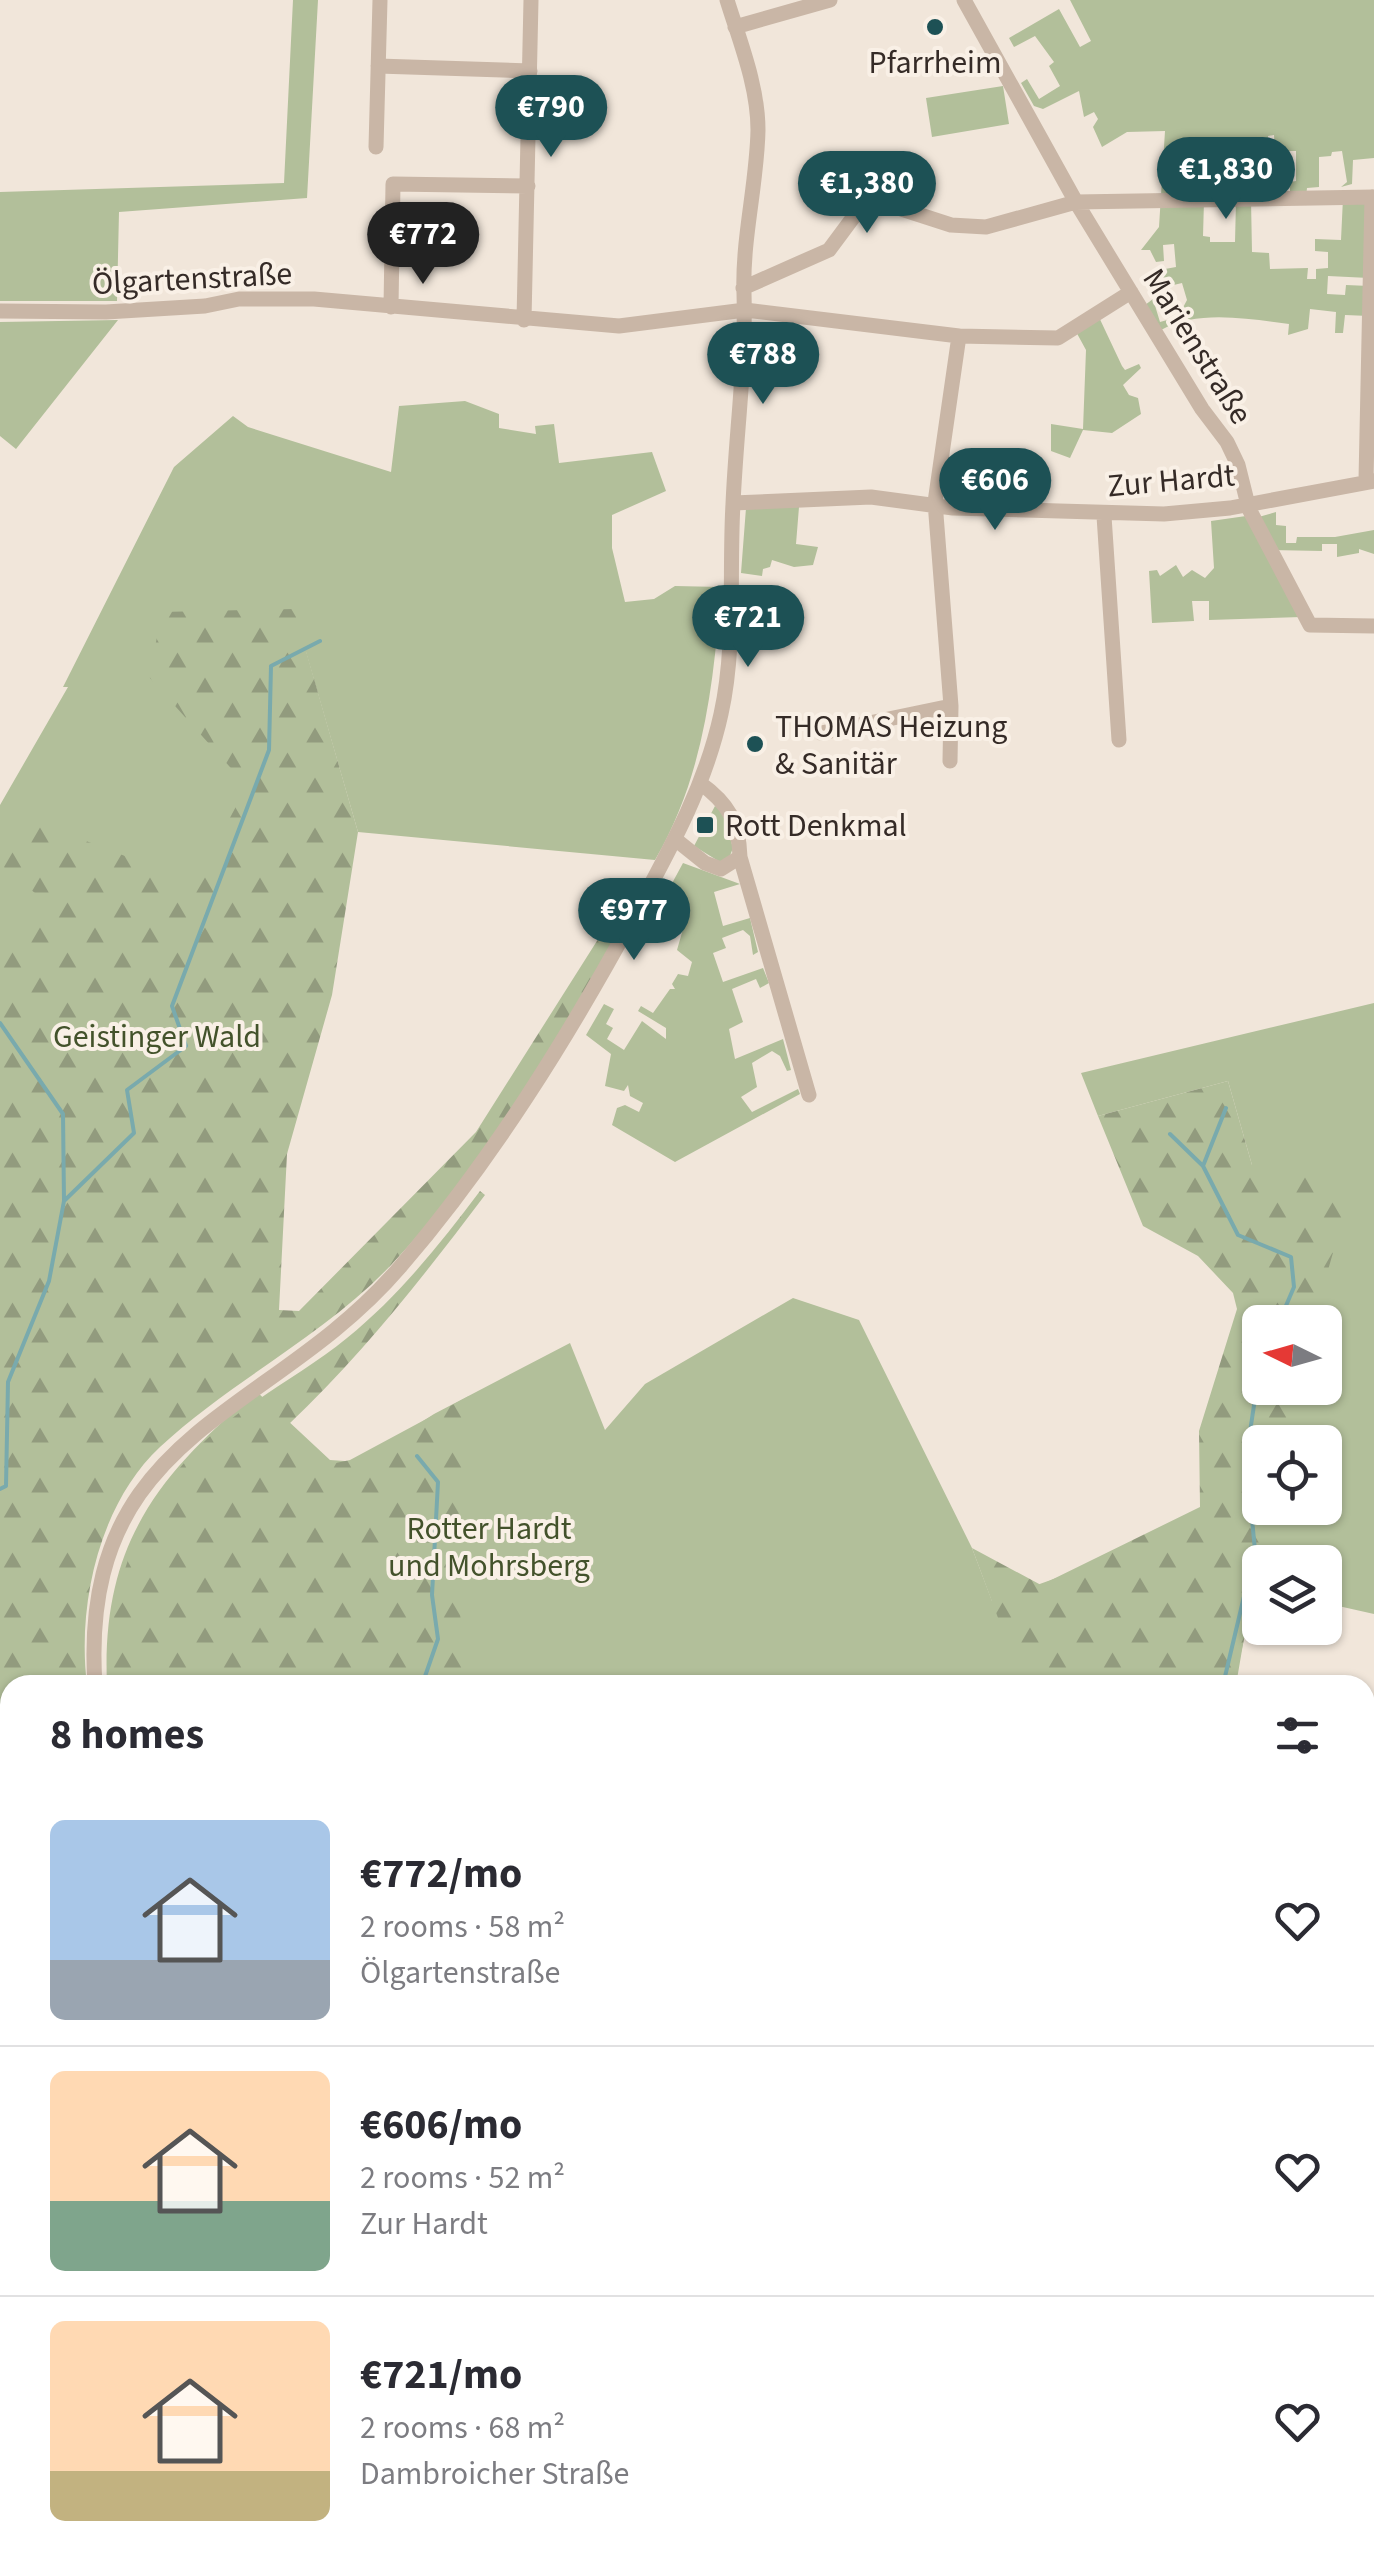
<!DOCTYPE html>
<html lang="en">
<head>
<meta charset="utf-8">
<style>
  :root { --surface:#fff; --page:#f7f7f7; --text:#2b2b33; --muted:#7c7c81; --line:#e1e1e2; --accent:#1d5155 }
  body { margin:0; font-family:"Source Sans 3",sans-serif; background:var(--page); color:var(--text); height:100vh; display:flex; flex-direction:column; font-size:38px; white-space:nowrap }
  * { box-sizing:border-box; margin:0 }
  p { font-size:32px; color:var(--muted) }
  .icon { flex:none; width:55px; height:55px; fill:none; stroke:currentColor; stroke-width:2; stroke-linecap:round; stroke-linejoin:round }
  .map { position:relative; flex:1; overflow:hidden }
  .sheet { position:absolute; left:0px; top:1675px; width:1375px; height:890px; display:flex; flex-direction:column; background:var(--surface); border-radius:30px 30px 0 0; box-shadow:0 2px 8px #0004 }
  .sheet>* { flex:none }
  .needle { width:65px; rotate:275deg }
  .controls { position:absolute; left:1242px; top:1305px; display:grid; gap:20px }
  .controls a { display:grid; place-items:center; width:100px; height:100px; border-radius:15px; background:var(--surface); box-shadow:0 2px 8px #0004; font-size:50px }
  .price { position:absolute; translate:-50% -85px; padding:0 22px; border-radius:35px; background:var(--accent); color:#fff; font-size:32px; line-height:65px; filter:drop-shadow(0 2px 5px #0008) }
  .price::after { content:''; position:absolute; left:50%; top:60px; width:30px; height:22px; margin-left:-15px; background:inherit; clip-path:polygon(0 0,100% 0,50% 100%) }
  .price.on { background:#222; color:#fff }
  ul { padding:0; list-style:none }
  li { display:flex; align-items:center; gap:30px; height:250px; padding:0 50px }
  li+li { border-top:2px solid var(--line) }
  li span { display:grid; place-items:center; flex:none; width:280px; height:200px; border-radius:15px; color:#555 }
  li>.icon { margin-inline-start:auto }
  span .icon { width:120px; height:120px; fill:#fffc; stroke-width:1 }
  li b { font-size:42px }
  h2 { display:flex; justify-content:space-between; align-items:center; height:120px; padding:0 50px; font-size:42px }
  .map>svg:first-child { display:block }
</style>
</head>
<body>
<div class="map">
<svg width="1374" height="2565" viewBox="0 0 1374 2565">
  <defs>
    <pattern id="forest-firs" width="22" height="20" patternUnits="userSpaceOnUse" patternTransform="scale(2.5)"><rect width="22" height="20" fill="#b2bf9a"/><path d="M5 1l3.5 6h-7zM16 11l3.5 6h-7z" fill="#929b7e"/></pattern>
  </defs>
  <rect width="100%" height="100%" fill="#f1e6da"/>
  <path fill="#b2bf9a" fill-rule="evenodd" d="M293,0h25l-11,198 -188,14 -2,89h-117v-109l284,-9z
    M1070,0h304v158l-21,2 -1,24 -11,3 6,-5 -5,-31 -10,1 -1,4 -12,1v30l-12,1 -1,9h-16v-15l6,-1v-30h-21l-1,-16 -6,1v33l-7,1 -5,-20 -18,1 -4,48 -16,1 -1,-14h12l-1,-26 -25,3v-11l-4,8h-28l1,19 16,-1v23h16l-1,35 7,1v5h25l1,-41 15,-1 1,52 17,1 1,16 38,-1 -1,11h9v-10l12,-1v-16l-13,-1v-12l26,1 2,-42 27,1 -1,79 -41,-2 -1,18 18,1 1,-10 23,1v30l-24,-1 -2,18h-8l1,-21 -26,-3 -2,20 -20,6 1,-11c-39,-5 -92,-15 -128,6l-20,-22 12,-9 7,23 18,-5 9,-17 -5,-17 -25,6 -3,-18 22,-4 -2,-23 -11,1 1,16 -8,1 -6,-12h-9l18,-23 6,-96 -38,1 -25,15 -9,-20 5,-8 -4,-7 -10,5 -5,-26 -36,18 -9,-3 -13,-23 6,-4 12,20 21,-13 -11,-20 5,-4 -19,-26 -21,11 -5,-9 50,-29 21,38 11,-6z
    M1003,86l6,38 -77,13 -6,-39z
    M1097,313l25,53 3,4 14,-6 2,4 -18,17 6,10 9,3 3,16 -29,19 -29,-3 -13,28 -19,-7v-27l32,5 3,-79 -12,-22z
    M118,320l-102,129 -16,-13v-114z
    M465,401l34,13v14l37,6 -1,-8 19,-2 5,39 93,-11 14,39 -54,24v33l13,54 29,-3 21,-13 46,1c-7,95 -17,189 -66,273l-297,-28 -52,-180 -80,248 -226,145v-240l68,-118h-5l111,-220 59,-51 15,11 143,45 8,-66z
    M799,507l-3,37 22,3 -5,18 -19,2 -22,-7 -2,7 -7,2 -1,7 -21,-3 5,-65z
    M1276,512v13l10,1v17h10l1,-6h38l39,-7v24l-15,-5v4l-22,4v-13h-15v7l-51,-1 -16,-32z
    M1246,516l55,101 -92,3v-19h-17l2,20 -42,2 -3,-52 8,-1 3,6 16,-11 7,12 9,-7 13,8 9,-10 -3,-47z
    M715,806l7,4 11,38 -4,10 -9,4 -26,-16z
    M683,863l57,21 -26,8 9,34 27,-8 8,34 -5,3 -3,-19 -7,-6 -21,8 4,10 -13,5 10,29 40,-14 6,15 -9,5 -4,-9 -24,10 11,33 -14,7 6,30 48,-20 8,31 -4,1 -7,-15 -8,-5 -20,12 5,24 -16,10 11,15 46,-23 2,5 -125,68 -63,-37 5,-17 8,-3 14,7 4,-9 -13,-7 -2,-11 -4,6 -19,-5 6,-32 -25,-19 18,-31 10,5 -8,15 7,4 -6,11 17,11 18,-29 24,18v-11l-28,-17 3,-5 12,7 17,-24h5l-3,-5 6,-10 10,2 4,-14 -15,-12 10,-35 -22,-6 -5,33 -16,-7z
    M1374,1003v611l-49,-11v-41h-65v25l-1,-4 -6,3 -17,99h-1129c-6,-138 49,-209 150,-293l73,68 29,2 75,-48 136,-71 35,87 40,-46 148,-86 66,22 113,228 20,53 215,-77 42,-213 3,-146 -24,-84 -130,35 -17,-43zM1260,1322h65v66h-65zM1260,1442h65v66h-65z
    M1365,1733l9,1v220l-9,-16z
    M1374,2429v136h-217l-3,-10h211v-123z
    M10,2512v43h305v10h-315v-52z"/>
  <path fill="url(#forest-firs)" d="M294,609l64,223 -26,163 -45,159 -8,156 20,1 177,-179 126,-199 12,7c-62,113 -133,230 -222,324 -68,72 -160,116 -232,183 -61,57 -83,158 -73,238h-77v827l-10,1v-1551l47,-59 -47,-39 29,-45 166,64 52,-97 -98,-109 13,-65z
    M1228,1081l24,84 100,22 -39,135h-53v66h36l-10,54h-26v66h13l-38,172 21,5h-233l-51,-137 69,37 159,-78 -1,-76 38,-122 -4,-16 -35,-37 -55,-30 -45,-110z
    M480,1191l5,4c-62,82 -122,159 -197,230l29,42 33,-7 119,-64 1,41 -13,89 6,156 6,3h-355c-14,-80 25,-175 79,-232 44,-47 105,-75 154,-115 52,-42 93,-94 133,-147z"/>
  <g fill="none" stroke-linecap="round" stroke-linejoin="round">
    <path stroke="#79aaad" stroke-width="4" d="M0,1023l63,91 1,87 -15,80 -41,101 -2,104 -6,3
      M1226,1108l-23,58 35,69 53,22 3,30 -15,35
      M1170,1134l32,31
      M64,1201l70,-68 -7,-43 59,-44 -14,-40 97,-256 2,-84 49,-25
      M417,1456l21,26 -6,113 6,44 -16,46
      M1223,1685l32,-135 -9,-92 14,-92
      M1365,1934l9,18"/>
    <path stroke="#c9b6a6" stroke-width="15" d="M964,0l112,202 126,207 25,33 11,23 11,44 61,116 64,1
      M735,27l95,-27
      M378,66l152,5
      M376,147l4,-147
      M743,288l86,-38 26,-35 31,-11 65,21 35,2 90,-25 298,-5
      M391,307l2,-123 135,2
      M0,311l106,1 99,-6 34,-7h75l305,27 126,-16 214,26 99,2 73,-46
      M524,320l7,-320
      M1366,480l6,-283
      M733,503l138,-6 82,11 211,6 66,-6 144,-27
      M1104,516l15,224
      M821,733l130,-27
      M950,761l1,-55 -16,-204 24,-166
      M675,839l30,24 16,6 19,-12c-1,-35 -12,-54 -40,-74
      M740,857l69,238
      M95,1685c-17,-256 175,-266 305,-418 92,-107 167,-228 234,-351 35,-65 71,-129 87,-202 15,-67 8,-142 12,-210 3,-71 13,-140 11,-211 -2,-54 13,-109 14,-163 0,-44 -18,-88 -31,-130
      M327,2555v10
      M607,2565v-10"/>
  </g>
  <g fill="#1d5155" stroke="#f9f0e6" stroke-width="4">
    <circle cx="935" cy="27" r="10"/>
    <circle cx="755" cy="744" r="10"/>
    <rect x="695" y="815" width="20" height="20" rx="5"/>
  </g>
  <g text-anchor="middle" stroke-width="8" stroke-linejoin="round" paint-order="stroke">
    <g font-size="32" fill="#352b27" stroke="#f9f0e6" text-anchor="start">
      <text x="935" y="73" text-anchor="middle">Pfarrheim</text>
      <text x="775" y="737">THOMAS Heizung<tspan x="775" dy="37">&amp; Sanitär</tspan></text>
      <text x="725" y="836">Rott Denkmal</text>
    </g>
    <g font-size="32" fill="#352b27" stroke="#f9f0e6">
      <text transform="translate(192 278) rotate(-3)" y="11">Ölgartenstraße</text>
      <text transform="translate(1198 346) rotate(58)" y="11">Marienstraße</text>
      <text transform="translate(1171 480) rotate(-5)" y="11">Zur Hardt</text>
    </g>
    <g font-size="32" fill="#43522b" stroke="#f9f0e6">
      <text x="157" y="1047">Geistinger Wald</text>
      <text x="489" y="1539">Rotter Hardt<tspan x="489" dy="37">und Mohrsberg</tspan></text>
    </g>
  </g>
</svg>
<div class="controls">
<a><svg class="needle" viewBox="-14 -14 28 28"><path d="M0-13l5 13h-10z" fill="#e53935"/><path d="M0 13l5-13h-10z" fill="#7c7c81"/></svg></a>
<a><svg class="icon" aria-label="locate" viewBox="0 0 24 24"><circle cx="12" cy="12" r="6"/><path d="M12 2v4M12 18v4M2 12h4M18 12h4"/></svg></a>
<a><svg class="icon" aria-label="layers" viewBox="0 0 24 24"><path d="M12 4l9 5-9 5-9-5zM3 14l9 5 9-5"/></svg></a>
</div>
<b class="price" style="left:551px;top:160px">€790</b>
<b class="price" style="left:1226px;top:222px">€1,830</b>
<b class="price" style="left:867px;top:236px">€1,380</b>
<b class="price on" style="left:423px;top:287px">€772</b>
<b class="price" style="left:763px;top:407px">€788</b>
<b class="price" style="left:995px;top:533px">€606</b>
<b class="price" style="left:748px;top:670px">€721</b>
<b class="price" style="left:634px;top:963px">€977</b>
<section class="sheet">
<h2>8 homes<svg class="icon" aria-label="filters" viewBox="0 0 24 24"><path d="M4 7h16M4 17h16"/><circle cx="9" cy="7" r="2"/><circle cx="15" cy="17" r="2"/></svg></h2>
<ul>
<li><span style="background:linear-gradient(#a9c7e8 70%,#9aa5b1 0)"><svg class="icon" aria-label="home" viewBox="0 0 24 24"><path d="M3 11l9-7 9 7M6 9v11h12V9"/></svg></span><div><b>€772/mo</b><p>2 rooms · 58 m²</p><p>Ölgartenstraße</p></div><svg class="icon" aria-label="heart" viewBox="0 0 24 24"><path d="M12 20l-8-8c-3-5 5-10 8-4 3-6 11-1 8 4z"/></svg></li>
<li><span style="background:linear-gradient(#ffd9b3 65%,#7fa58c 0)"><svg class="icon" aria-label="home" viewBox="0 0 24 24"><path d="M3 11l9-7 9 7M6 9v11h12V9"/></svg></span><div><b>€606/mo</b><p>2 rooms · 52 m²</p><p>Zur Hardt</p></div><svg class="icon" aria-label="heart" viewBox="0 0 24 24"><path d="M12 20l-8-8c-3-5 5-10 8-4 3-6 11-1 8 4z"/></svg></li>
<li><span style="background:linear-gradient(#ffd9b3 75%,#c2b280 0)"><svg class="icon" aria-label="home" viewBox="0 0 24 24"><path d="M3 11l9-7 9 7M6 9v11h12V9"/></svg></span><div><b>€721/mo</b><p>2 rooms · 68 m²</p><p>Dambroicher Straße</p></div><svg class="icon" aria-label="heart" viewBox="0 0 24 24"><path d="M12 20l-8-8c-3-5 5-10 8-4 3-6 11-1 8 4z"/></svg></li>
</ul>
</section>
</div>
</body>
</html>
